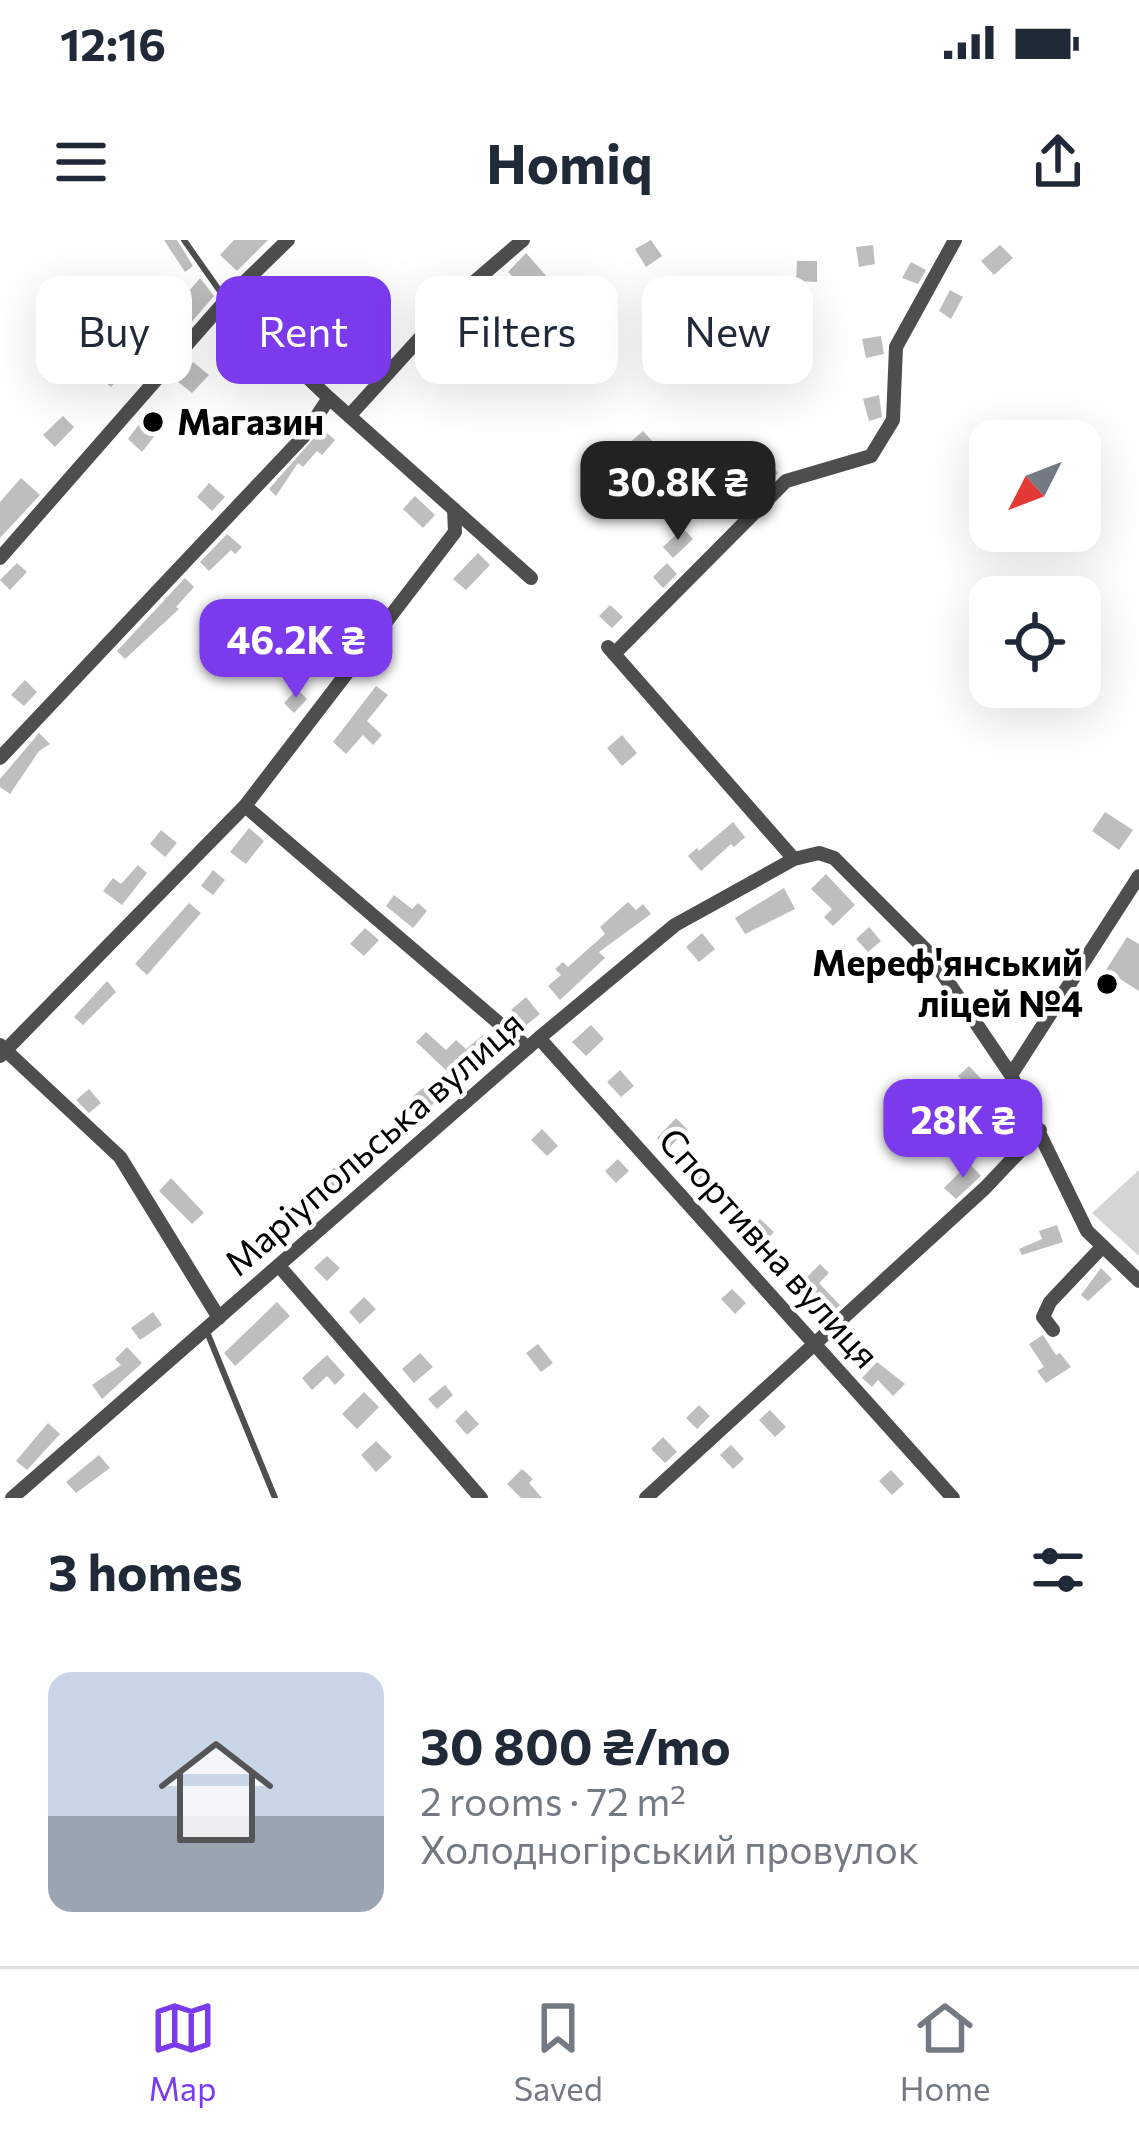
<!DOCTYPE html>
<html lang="en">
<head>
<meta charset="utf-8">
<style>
  :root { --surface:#fff; --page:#f6f6f7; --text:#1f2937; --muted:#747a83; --line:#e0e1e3; --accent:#7c3aed }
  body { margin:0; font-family:Commissioner,sans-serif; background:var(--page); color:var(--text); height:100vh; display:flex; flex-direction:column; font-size:45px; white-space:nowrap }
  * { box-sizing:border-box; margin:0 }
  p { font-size:39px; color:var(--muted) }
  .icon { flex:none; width:66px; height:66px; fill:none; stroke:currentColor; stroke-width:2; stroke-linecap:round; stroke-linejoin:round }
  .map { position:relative; height:1258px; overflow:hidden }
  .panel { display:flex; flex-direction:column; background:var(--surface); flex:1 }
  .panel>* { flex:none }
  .top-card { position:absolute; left:36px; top:36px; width:1068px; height:108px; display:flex; gap:24px }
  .needle { width:78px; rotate:228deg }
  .fabs { position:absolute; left:969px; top:180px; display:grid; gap:24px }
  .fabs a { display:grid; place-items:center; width:132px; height:132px; border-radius:24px; background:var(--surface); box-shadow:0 12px 48px #0002; font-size:60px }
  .price { position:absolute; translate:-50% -102px; padding:0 27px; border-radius:24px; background:var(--accent); color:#fff; font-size:39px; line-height:78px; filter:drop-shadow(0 3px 6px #0008) }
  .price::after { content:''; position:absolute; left:50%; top:72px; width:36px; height:27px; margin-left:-18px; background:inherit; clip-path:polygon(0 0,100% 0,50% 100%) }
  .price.selected { background:#222; color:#fff }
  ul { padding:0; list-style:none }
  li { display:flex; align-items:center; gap:36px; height:300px; padding:0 48px }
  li+li { border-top:3px solid var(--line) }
  li span { display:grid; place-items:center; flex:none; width:336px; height:240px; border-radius:24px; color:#555 }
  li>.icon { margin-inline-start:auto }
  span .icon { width:144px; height:144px; fill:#fffc; stroke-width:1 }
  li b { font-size:51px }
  h2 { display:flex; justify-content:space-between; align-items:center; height:144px; padding:0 48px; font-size:51px }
  .tag { padding:0 42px; border-radius:24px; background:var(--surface); box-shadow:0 12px 48px #0002; font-size:42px; line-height:108px }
  .tag.selected { background:var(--accent); color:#fff }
  .status { display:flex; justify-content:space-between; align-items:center; height:84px; padding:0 60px; background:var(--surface); direction:ltr }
  .status svg { height:33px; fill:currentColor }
  header { display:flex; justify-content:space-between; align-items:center; height:156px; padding:0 48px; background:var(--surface); font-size:54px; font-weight:700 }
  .tabs { display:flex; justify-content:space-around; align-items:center; height:168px; border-top:3px solid var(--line); background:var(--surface); font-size:33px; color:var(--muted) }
  .tabs a { display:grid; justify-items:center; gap:6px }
  .tabs .selected { color:var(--accent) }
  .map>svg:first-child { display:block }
</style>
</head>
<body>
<div class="status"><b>12:16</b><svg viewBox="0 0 49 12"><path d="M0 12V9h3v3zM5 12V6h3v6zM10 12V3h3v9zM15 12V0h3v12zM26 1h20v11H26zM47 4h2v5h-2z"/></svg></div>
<header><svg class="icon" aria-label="menu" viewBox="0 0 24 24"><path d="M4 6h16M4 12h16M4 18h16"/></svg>Homiq<svg class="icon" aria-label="share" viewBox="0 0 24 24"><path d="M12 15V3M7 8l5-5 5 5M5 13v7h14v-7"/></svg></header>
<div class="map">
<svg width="1139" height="1258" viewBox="0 0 1139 1258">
  <rect width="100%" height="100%" fill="#fff"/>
  <path fill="#d5d5d5" d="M1139,930v86l-47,-43z"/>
  <path fill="#bebebe" d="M164,0h13l16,26 -8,6z
    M234,0h34l-31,31 -17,-16z
    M651,0l11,16 -16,11 -11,-18z
    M873,5l2,19 -16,3 -3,-20z
    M1000,5l13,13 -19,17 -13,-14z
    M526,13l23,26 -16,17 -25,-24z
    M797,21h20v21l-21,-1z
    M911,22l15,8 -8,14 -16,-6z
    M200,38l14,18 -57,66 -16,-14z
    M314,48l18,15 -14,17 -18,-16z
    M950,50l13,7 -12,22 -12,-8z
    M255,56l24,24 -8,8 -23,-25z
    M235,85l15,15 -16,16 -15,-15z
    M458,93l9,11 -8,7 19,17 -7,8 -27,-31z
    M881,96l3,18 -18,4 -4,-19z
    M330,111l11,11 -16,17 -11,-11z
    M111,117l15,13 -15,17 -15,-13z
    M193,122l16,13 -17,18 -15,-12z
    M879,155l3,22 -13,4 -6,-22z
    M149,171l15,13 -22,28 -14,-13z
    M63,176l11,11 -19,20 -12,-12z
    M322,189l13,11 -13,15 -5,-4 -14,16 -5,-4 -22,33 -7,-7z
    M643,191l11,12 -16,15 -12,-12z
    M763,216l15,17 -12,13 -16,-20z
    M21,238l19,17 -40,43v-36z
    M209,243l16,14 -13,14 -15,-14z
    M415,256l20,19 -12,13 -20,-19z
    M683,288l10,11 -20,19 -10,-11z
    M227,294l15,13 -7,7 -4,-4 -22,21 -9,-9z
    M478,313l12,12 -24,25 -13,-11z
    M17,323l10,9 -17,18 -10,-10z
    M667,323l10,11 -14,14 -10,-11z
    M185,338l9,9 -18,20 3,2 -54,50 -8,-8z
    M610,365l13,12 -11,11 -13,-12z
    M351,381l11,10 -25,31 -9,-8 19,-22 -3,-3z
    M25,440l12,12 -13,14 -13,-11z
    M376,446l12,9 -21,26 15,14 -9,10 -10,-10 -17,19 -13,-12z
    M297,449l10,10 -13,14 -10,-10z
    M39,493l11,11 -11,7 -29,43 -10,-7v-8z
    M622,495l15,18 -15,13 -15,-18z
    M1105,572l28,18 -14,20 -27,-19z
    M733,582l12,15 -11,10 -3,-3 -30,27 -13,-15 9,-8 2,3z
    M249,588l15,13 -18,23 -16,-12z
    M161,590l16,13 -12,14 -15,-13z
    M138,625l9,8 -25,32 -19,-14 10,-13 8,6z
    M213,630l12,10 -12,15 -12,-9z
    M826,634l29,31 -22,21 -9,-9 8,-8 -21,-20z
    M784,648l11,21 -50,25 -10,-16z
    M394,655l18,14 6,-6 9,8 -14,17 -27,-22z
    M628,662l8,8 7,-6 8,10 -52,38 6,6 -45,42 -12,-14 13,-11 -6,-6 8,-7 5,5 37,-33 -5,-7z
    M189,663l12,10 -54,62 -12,-11z
    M869,687l12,14 -13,11 -12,-13z
    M365,688l14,12 -15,16 -14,-12z
    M702,693l13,16 -16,13 -13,-15z
    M1127,697l12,7v47l-33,-21z
    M107,741l9,11 -33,33 -9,-8z
    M526,757l14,17 -15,12 -14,-16z
    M591,785l13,14 -18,17 -14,-14z
    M426,792l20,18 10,-10 10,9 18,-15 11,12 -18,15 8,8 -6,6 -6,-6 -49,43 -12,-15 15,-12 3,3 18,-16 -32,-30z
    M969,826l36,38 -10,9 -37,-37z
    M620,830l14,16 -13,11 -14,-15z
    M89,849l12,14 -12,10 -13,-13z
    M676,878l11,11 -19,20 -11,-11z
    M542,889l16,17 -11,10 -16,-16z
    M694,915l15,15 -12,12 -15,-15z
    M618,919l11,12 -13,12 -11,-12z
    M969,923l12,13 -25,23 -12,-11z
    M337,925l11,13 -14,13 -11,-13z
    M171,938l33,35 -12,11 -33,-33z
    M310,952l12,13 -15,14 -12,-12z
    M760,979l14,13 -11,11 -14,-13z
    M278,982l12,13 -11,11 -13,-14z
    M1057,985l6,17 -41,13 -3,-6 23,-10 -3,-8z
    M327,1016l13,12 -13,13 -13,-13z
    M820,1024l9,9 -10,10 21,22 -12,11 -27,-33z
    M1101,1028l11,11 -24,22 -7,-6z
    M732,1049l14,14 -11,11 -14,-15z
    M364,1057l12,12 -16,15 -11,-12z
    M277,1062l13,14 -55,50 -11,-13z
    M153,1072l9,13 -22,15 -9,-12z
    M1043,1095l13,20 4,-2 11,14 -25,16 -9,-12 7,-4 -15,-23z
    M538,1104l15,19 -12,9 -15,-19z
    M127,1107l15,16 -40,36 -10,-14 29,-20 -6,-6z
    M420,1113l13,14 -19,16 -12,-14z
    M327,1115l18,20 -10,10 -8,-9 -15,14 -10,-12z
    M877,1122l28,22 -12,12 -15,-16 -6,7 -10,-9z
    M445,1145l8,10 -16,14 -9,-10z
    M364,1152l15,15 -22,22 -15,-15z
    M699,1165l11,11 -13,13 -11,-11z
    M466,1170l13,14 -12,11 -12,-14z
    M770,1170l16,17 -11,10 -16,-17z
    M48,1183l12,11 -33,36 -11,-9z
    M663,1197l14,15 -12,11 -14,-14z
    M376,1201l16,16 -16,15 -15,-17z
    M731,1205l13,14 -11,10 -13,-14z
    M99,1215l11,13 -34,25 -10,-11z
    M522,1229l11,10 -4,4 13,15h-21l-14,-14z
    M891,1230l13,14 -12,11 -13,-14z"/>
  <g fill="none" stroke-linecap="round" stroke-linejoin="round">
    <path stroke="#4e4e4e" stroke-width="6" d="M184,0l40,57
      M207,1092l68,166"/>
    <path stroke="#4e4e4e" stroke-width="14" d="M226,60l103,98 202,180
      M350,175l109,-120 64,-55
      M0,318l226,-258 62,-60
      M608,407l186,212 25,-6 15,5 93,93 84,124 76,156 52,50
      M614,414l172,-173 85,-25 22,-36 3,-73 59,-107
      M0,518l303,-321 26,-39
      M245,566l283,242
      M539,798l414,460
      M0,805l120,112 99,161
      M0,816l245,-250 210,-274 -1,-23
      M1011,835l128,-199
      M279,1026l202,232
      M1053,1090l-10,-13 7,-15 53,-56
      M12,1258l527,-460 136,-113 119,-66
      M646,1258l339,-310 55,-58"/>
  </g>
  <g fill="#000" stroke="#fff" stroke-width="4.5">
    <circle cx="153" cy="182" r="12"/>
    <circle cx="1107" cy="744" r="12"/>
  </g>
  <g text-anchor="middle" stroke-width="9" stroke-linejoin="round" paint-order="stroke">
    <g font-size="36" font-weight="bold" fill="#000" stroke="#fff" text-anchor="start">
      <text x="177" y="195">Магазин</text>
      <text x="1083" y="736" text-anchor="end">Мереф'янський<tspan x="1083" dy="41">ліцей №4</tspan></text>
    </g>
    <g font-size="36" fill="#000" stroke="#fff">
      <text transform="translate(374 903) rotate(-41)" y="13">Маріупольська вулиця</text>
      <text transform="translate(769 1008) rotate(48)" y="13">Спортивна вулиця</text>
    </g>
  </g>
</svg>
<div class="fabs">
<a><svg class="needle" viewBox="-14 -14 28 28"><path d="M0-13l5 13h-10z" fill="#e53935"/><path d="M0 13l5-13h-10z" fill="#747a83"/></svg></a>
<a><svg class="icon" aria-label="locate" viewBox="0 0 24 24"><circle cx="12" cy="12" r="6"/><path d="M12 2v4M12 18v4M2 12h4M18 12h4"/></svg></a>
</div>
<b class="price selected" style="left:678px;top:303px">30.8K ₴</b>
<b class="price" style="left:296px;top:461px">46.2K ₴</b>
<b class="price" style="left:963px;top:941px">28K ₴</b>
<div class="top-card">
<a class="tag">Buy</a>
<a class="tag selected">Rent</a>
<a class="tag">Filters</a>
<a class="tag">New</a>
</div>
</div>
<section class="panel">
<h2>3 homes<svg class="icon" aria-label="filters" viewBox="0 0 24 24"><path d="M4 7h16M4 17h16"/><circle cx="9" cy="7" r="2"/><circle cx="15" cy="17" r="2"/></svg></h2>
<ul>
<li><span style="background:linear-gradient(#c9d6e8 60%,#9aa5b1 0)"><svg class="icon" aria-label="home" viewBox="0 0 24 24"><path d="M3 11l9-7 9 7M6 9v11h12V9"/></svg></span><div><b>30 800 ₴/mo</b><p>2 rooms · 72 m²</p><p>Холодногірський провулок</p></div></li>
</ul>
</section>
<nav class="tabs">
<a class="selected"><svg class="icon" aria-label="map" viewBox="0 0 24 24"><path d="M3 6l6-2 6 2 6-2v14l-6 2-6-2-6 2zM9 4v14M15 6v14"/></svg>Map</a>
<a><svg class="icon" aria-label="saved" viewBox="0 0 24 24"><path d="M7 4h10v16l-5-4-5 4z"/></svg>Saved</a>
<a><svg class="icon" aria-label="home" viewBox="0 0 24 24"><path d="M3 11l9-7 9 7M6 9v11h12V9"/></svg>Home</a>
</nav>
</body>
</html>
